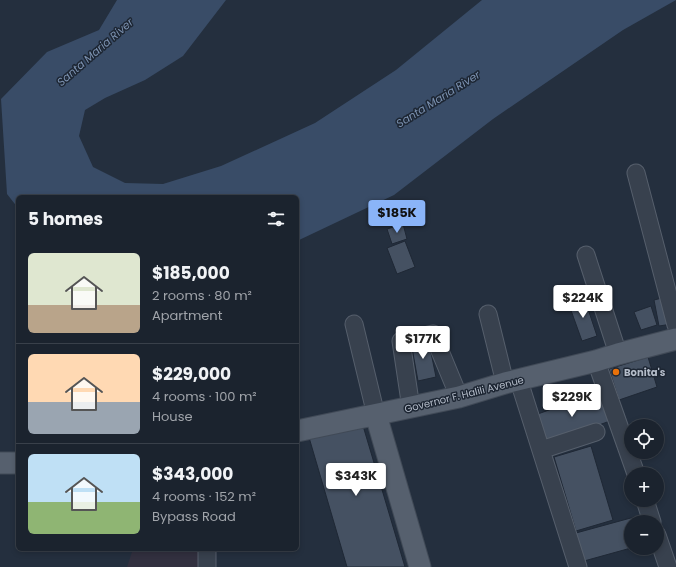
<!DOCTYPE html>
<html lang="en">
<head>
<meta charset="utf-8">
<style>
  :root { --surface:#1b232e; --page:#282f3a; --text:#f1f3f6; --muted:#a0a4aa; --line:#39404a; --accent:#8ab4f8 }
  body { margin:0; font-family:Poppins,sans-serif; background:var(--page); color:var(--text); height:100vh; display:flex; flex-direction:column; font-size:15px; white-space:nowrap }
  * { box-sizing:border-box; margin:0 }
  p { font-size:13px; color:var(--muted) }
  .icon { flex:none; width:22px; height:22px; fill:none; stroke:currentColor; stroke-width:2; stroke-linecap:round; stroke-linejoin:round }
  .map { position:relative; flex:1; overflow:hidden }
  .sheet { position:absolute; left:16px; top:195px; width:283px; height:356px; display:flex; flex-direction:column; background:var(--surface); border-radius:6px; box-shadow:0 2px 6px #0003,0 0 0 1px var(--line) }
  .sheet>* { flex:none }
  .fabs { position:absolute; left:624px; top:419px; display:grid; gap:8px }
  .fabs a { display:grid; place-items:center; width:40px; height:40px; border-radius:50%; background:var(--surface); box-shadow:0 2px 6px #0003,0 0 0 1px var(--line); font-size:20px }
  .price { position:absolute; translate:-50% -34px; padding:0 9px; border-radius:4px; background:#fff; color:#222; font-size:13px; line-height:26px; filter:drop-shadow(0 1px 2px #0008) }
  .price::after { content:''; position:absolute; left:50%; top:24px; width:12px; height:9px; margin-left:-6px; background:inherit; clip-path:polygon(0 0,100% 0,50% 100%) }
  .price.current { background:var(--accent); color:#111 }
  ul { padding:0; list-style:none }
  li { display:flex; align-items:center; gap:12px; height:100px; padding:0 12px }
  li+li { border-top:1px solid var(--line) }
  li span { display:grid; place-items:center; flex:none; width:112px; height:80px; border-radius:6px; color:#555 }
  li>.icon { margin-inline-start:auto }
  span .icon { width:48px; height:48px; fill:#fffc; stroke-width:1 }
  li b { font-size:17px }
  h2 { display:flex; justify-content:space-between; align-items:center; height:48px; padding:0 12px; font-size:17px }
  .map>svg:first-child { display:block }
</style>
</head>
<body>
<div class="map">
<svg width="676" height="567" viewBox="0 0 676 567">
  <rect width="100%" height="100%" fill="#242f3e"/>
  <path fill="#32303f" d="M133,549h74l-3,18h-77z"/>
  <path fill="#394c67" d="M117,0h109l-43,56 -38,24 -40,18 -20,12 -6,26 14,31 32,16 38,1 58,-18 94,-43 81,-53 86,-70h194l-53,30 -130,89 -99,76 -97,46v-44h-279v11l-11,-14 -6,-95 46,-47 52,-22z"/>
  <path fill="#455162" stroke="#1f2835" d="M403,224l4,15 -15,5 -5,-15z
    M405,241l10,26 -18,7 -10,-26z
    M584,297l13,39 -15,5 -14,-39z
    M666,297l6,27 -13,2 -5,-26z
    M651,306l6,19 -16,5 -7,-18z
    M428,338l8,39 -18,4 -7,-39z
    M648,357l9,30 -38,13 -10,-31z
    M599,392l11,29 -64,23 -11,-29z
    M361,419l44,148h-58l-39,-133z
    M591,446l22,74 -37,11 -22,-74z
    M638,516l2,6h-9v26l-47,13 -8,-28z"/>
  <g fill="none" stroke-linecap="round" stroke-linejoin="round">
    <g stroke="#565f6c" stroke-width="19">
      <path id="minor" d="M636,173l40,152
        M586,255l32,99
        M488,314l17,69
        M354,324l22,91
        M596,361l40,113
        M519,381l59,186
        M411,408l-10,-67 32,-7 26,63
        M541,450l55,-18
        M645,500l7,22
        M657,535l11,32
        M207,567v-18"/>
    </g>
    <g stroke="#414a57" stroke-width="23">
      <path id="major" d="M376,415l44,152
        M297,431l162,-34 46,-14 91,-22 22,-7 58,-15
        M0,463h18"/>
    </g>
    <use href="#minor" stroke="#38414e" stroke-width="17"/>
    <use href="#major" stroke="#56606e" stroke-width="21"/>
  </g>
  <circle fill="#e8710a" stroke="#1d2633" stroke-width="1.5" cx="616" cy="372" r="4"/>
  <g text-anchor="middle" stroke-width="3" stroke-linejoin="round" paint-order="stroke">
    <g font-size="10" font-weight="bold" fill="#b4bcc9" stroke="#1d2633" text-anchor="start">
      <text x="624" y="376">Bonita's</text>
    </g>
    <g font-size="10" fill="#b4bcc9" stroke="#1d2633">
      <text transform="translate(464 394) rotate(-14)" y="4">Governor F. Halili Avenue</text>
    </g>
    <g font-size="11" font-style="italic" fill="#7c92b1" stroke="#1d2633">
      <text transform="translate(95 52) rotate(-41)" y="4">Santa Maria River</text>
      <text transform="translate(438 99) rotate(-32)" y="4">Santa Maria River</text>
    </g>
  </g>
</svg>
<div class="fabs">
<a><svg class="icon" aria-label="locate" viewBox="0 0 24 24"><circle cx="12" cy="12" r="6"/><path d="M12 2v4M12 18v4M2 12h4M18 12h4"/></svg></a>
<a>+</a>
<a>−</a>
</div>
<b class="price current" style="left:397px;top:234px">$185K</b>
<b class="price" style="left:583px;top:319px">$224K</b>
<b class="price" style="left:423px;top:360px">$177K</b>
<b class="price" style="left:572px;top:418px">$229K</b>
<b class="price" style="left:356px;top:497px">$343K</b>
<section class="sheet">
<h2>5 homes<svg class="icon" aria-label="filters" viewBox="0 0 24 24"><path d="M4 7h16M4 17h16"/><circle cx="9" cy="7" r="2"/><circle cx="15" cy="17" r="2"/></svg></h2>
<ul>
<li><span style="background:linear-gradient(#dfe7d0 65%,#b9a48a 0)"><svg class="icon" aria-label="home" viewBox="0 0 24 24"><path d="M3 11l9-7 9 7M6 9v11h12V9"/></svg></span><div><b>$185,000</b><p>2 rooms · 80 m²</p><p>Apartment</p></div></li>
<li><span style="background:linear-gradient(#ffd9b3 60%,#9aa5b1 0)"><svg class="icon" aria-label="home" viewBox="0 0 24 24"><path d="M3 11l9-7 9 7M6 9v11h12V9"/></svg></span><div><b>$229,000</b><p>4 rooms · 100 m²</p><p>House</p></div></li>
<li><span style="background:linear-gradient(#bfe0f5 60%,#8fb573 0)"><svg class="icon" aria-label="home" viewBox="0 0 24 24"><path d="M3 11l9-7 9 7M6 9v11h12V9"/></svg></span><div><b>$343,000</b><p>4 rooms · 152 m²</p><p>Bypass Road</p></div></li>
</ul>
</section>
</div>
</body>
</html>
